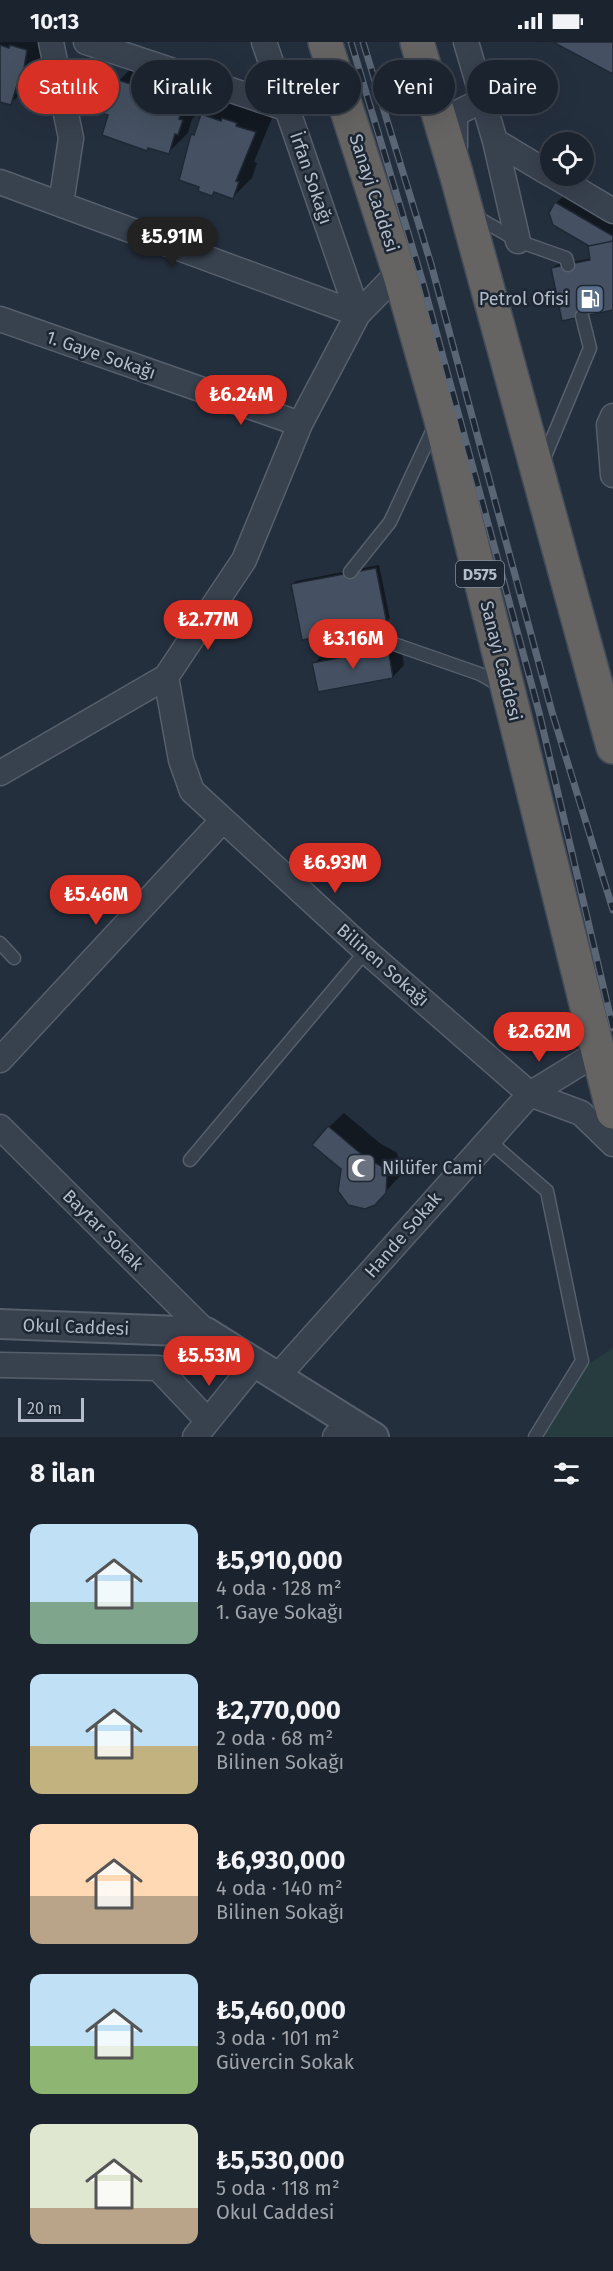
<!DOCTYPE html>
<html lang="tr">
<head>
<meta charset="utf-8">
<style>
  :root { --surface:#1b232e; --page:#242b36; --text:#f1f3f6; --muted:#a0a4aa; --line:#39404a; --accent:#d93025 }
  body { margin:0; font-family:"Fira Sans",sans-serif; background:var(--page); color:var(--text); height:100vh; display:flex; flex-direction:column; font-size:22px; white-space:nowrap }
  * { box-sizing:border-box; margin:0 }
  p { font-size:20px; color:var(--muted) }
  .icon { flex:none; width:33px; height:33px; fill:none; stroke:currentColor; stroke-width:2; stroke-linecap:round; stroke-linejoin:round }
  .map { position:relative; height:1395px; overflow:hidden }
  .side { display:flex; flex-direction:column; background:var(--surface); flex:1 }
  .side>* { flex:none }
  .top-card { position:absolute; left:18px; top:18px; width:578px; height:54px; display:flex; gap:12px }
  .fabs { position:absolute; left:540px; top:90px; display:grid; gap:12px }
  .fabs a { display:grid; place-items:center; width:54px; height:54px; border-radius:50%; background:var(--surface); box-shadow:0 6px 24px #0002,0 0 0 2px var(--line); font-size:30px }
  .scale { position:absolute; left:18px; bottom:15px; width:66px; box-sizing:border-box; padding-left:6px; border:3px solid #b4bcc9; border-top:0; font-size:16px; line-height:21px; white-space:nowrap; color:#b4bcc9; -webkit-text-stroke:4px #1d2633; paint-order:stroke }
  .price { position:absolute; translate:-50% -51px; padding:0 14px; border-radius:21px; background:var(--accent); color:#fff; font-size:20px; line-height:39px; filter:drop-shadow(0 2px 3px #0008) }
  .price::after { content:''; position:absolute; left:50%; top:36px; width:18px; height:14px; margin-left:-9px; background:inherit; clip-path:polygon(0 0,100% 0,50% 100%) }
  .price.active { background:#222; color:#fff }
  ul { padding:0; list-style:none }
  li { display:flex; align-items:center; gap:18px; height:150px; padding:0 30px }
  li span { display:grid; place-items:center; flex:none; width:168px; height:120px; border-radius:12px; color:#555 }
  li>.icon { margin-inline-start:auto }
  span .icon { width:72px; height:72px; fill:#fffc; stroke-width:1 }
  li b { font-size:26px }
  h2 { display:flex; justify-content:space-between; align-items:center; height:72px; padding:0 30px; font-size:26px }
  .chip { padding:0 21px; border-radius:27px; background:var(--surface); box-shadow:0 6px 24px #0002,0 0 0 2px var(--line); font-size:21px; line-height:54px }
  .chip.active { background:var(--accent); color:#fff }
  .status { display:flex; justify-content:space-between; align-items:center; height:42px; padding:0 30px; background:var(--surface); direction:ltr }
  .status svg { height:16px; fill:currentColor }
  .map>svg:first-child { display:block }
</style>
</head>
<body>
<div class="status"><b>10:13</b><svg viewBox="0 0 49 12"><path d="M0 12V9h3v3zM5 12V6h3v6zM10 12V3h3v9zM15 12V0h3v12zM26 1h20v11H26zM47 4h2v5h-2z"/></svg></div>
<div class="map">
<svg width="613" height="1395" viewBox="0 0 613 1395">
  <rect width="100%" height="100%" fill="#242f3e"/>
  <path fill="#263c3f" d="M613,1306v89h-72l44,-71z"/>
  <path fill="#0007" d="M0,0h42l-2,9 3,1 -3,13 -6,6 -4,13 -19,19 -11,-2z
    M138,19l65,19 -6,34 -5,5 -4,14 -19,19 -20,-5 -2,3 -38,-36v-14l6,-6 4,-13z
    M222,54l52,17 -20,49 3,1 -5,15 -19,19 -40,-62 5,-6 5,-14z
    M568,150l45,26v91l-60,-40 3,-4 36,-7 -3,-11 -33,-44z
    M379,523l11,54 -15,5 4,18 20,-4 5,27 -11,12 -79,-13 11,-12 12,-2 -3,-18 -42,-48 4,-3z
    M344,1071l37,31 15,8 5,9 -1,15 -26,28 -31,-35 -14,-42z"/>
  <path fill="#455162" stroke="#1f2835" stroke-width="1.5" d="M553,0h60v32z
    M0,3l9,3 1,-3 17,5 -6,36 -4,-1 -6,20 -11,-3z
    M118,38l16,5 -1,3 52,11 -6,20 4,1 -5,15 -3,-1 -6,20 -21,-6 -1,3 -45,-16 6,-20 -4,-1 4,-15 4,1z
    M201,72l20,7 1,-3 15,5 -1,3 20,6 -20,49 3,1 -6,17 -19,-7 -2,4 -14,-5 1,-4 -20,-7 12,-46 3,1z
    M555,160l58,34v5l-24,5 -36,-21 -4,-12z
    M613,199v69l-51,11 -11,-53 39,-8 -2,-14z
    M376,526l11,56 -15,2 5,25 -40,7 -4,-24 -31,6 -11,-56z
    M388,606l5,30 -75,14 -6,-29z
    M328,1084l38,32 15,8 6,10 -1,17 -11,12 -10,4 -17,-4 -10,-14 3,-22 -29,-24z"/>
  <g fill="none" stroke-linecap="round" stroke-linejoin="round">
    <g stroke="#565f6c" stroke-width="15">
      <path id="service" d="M473,173l45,26 48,17 2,7
        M543,419l47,-113 -8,-32
        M350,530l40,-50 45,-97
        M374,595l106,37 21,12
        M0,901l14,15
        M487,1097l60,52 35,170 -47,76
        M190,1118l176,-209"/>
    </g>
    <g stroke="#565f6c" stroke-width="27">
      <path id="minor" d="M51,0l20,96 -10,66
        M86,0l202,67
        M264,0l94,272
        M466,0l29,99 23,100
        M495,99l55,33
        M455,104v-32l26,-13
        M554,134l59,35
        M0,140l358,132
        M0,277l300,105 58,-110 41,-42
        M613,374l-4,9 4,50
        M166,635l15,83 11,31 174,160 164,143 51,19 32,31
        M0,731l166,-96 78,-117 56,-136
        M0,1018l222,-239
        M0,1085l206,205
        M0,1323l158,3 50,53
        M277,1335l253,-283 67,-41
        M195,1395l60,-74
        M335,1395l13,-16"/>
    </g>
    <g stroke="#565f6c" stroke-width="32">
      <path id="tertiary" d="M0,1282l206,8 168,105"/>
    </g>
    <g stroke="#434c59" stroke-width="36">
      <path id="trunk" d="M325,0l74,230 41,144 173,696
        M417,0l39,131 157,574"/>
    </g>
    <use href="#service" stroke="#38414e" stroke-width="12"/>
    <use href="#minor" stroke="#38414e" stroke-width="24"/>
    <use href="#tertiary" stroke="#38414e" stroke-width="28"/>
    <use href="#trunk" stroke="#656462" stroke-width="33"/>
    <g stroke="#5a6575" stroke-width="7">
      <path id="rail" d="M351,0l72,241 116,429 74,316
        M363,0l68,222 121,448 61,198"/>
    </g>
    <use href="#rail" stroke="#1d2633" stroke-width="4.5" stroke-dasharray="14" stroke-linecap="butt"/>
  </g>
  <defs>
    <g id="fuel-square" transform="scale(1.5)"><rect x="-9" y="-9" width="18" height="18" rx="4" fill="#5c6f8a" stroke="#1d2633"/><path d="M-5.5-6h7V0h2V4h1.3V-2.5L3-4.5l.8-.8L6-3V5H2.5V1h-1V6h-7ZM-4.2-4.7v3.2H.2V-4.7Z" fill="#fff"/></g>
    <g id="mosque-square" transform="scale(1.5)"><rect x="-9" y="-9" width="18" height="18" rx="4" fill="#6b7280" stroke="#1d2633"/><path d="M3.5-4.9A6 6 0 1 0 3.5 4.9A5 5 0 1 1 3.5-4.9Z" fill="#fff"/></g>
  </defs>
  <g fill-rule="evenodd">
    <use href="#fuel-square" x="590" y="257"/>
    <use href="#mosque-square" x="361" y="1126"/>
  </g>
  <g text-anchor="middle" stroke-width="5" stroke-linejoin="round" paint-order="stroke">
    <rect fill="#1d2633" stroke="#878f9c" stroke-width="1.5" x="456" y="519" width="48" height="26" rx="4.5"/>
    <g font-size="16" font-weight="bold" fill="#b4bcc9">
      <text x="480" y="538">D575</text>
    </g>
    <g font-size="18" fill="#b4bcc9" stroke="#1d2633">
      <text transform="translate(311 136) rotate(71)" y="6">İrfan Sokağı</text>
      <text transform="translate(374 151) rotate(72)" y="6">Sanayi Caddesi</text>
      <text transform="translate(101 313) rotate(19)" y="6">1. Gaye Sokağı</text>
      <text transform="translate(501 619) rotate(76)" y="6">Sanayi Caddesi</text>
      <text transform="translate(383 923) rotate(41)" y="6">Bilinen Sokağı</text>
      <text transform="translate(103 1188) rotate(45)" y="6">Baytar Sokak</text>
      <text transform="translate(403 1193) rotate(-49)" y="6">Hande Sokak</text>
      <text transform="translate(76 1285) rotate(2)" y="6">Okul Caddesi</text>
    </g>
    <g font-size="18" fill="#b4bcc9" stroke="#1d2633" text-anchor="end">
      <text x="569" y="263">Petrol Ofisi</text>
      <text x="382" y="1132" text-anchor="start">Nilüfer Cami</text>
    </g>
  </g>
</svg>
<div class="fabs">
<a><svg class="icon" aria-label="locate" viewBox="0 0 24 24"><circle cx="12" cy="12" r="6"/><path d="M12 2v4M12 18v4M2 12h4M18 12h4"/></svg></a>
</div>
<div class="scale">20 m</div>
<b class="price active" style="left:172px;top:226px">₺5.91M</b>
<b class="price" style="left:241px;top:384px">₺6.24M</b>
<b class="price" style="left:208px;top:609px">₺2.77M</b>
<b class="price" style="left:353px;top:628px">₺3.16M</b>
<b class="price" style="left:335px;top:852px">₺6.93M</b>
<b class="price" style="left:96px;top:884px">₺5.46M</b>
<b class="price" style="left:539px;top:1021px">₺2.62M</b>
<b class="price" style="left:209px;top:1345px">₺5.53M</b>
<div class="top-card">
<a class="chip active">Satılık</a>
<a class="chip">Kiralık</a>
<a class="chip">Filtreler</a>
<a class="chip">Yeni</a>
<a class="chip">Daire</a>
</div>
</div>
<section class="side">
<h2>8 ilan<svg class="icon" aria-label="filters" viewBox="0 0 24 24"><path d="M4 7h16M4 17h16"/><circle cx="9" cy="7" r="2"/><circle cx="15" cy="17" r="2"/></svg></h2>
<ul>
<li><span style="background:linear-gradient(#bfe0f5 65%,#7fa58c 0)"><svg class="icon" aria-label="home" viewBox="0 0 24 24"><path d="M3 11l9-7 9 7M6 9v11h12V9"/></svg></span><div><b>₺5,910,000</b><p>4 oda · 128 m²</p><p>1. Gaye Sokağı</p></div></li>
<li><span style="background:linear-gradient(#bfe0f5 60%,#c2b280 0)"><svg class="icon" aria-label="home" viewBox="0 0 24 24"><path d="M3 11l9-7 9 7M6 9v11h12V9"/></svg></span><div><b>₺2,770,000</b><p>2 oda · 68 m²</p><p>Bilinen Sokağı</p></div></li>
<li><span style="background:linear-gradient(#ffd9b3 60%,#b9a48a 0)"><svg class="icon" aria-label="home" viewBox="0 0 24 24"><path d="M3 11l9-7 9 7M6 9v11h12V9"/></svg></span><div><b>₺6,930,000</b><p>4 oda · 140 m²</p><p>Bilinen Sokağı</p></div></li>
<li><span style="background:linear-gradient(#bfe0f5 60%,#8fb573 0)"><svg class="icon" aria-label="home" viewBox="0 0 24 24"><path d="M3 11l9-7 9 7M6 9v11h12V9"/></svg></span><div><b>₺5,460,000</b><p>3 oda · 101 m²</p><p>Güvercin Sokak</p></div></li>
<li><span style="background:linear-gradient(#dfe7d0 70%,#b9a48a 0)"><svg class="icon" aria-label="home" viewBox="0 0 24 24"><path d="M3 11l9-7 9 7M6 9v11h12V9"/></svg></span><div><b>₺5,530,000</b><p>5 oda · 118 m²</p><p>Okul Caddesi</p></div></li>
</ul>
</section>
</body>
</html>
